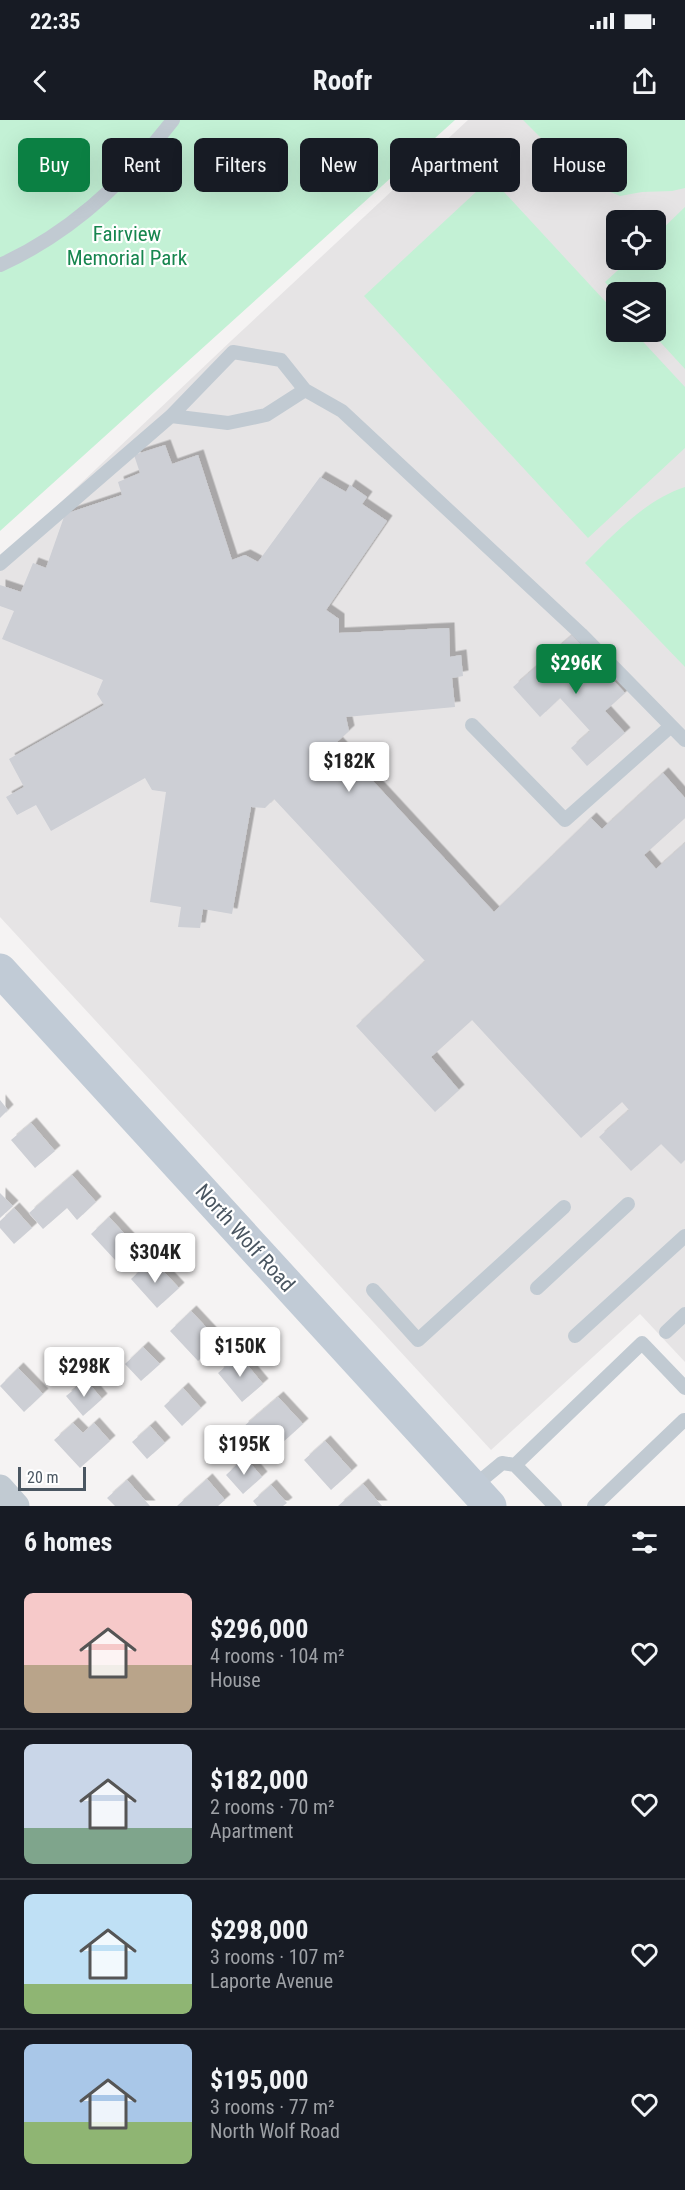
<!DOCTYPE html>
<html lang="en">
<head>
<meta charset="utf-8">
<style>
  :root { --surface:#171b24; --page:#20242c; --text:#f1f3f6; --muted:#9ea1a6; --line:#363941; --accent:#0b8043 }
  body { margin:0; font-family:"Roboto Condensed",sans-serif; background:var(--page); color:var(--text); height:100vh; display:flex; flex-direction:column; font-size:22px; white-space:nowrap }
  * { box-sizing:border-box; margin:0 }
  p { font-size:20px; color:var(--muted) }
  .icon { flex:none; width:33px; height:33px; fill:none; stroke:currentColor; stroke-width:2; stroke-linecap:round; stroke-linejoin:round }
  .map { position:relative; height:1386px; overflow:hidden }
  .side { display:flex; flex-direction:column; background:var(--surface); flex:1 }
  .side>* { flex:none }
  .guide { position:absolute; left:18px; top:18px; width:650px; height:54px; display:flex; gap:12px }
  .controls { position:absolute; left:606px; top:90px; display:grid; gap:12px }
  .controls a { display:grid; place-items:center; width:60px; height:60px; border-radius:9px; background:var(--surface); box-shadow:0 6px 24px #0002; font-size:30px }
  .scale { position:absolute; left:18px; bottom:15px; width:68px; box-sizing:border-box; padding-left:6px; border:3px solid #4a5661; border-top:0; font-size:16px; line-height:21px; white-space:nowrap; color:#4a5661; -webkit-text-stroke:4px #fff; paint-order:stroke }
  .price { position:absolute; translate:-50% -51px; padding:0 14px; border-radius:6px; background:#fff; color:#222; font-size:20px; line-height:39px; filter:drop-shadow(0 2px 3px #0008) }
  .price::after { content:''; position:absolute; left:50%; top:36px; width:18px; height:14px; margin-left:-9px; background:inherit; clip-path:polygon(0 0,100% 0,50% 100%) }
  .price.current { background:var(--accent); color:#fff }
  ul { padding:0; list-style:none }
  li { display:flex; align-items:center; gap:18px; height:150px; padding:0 24px }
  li+li { border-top:2px solid var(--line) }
  li span { display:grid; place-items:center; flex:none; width:168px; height:120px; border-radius:9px; color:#555 }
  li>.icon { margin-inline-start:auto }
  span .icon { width:72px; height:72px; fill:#fffc; stroke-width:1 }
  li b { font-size:26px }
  h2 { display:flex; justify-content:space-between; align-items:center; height:72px; padding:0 24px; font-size:26px }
  .pill { padding:0 21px; border-radius:9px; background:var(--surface); box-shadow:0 6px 24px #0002; font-size:21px; line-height:54px }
  .pill.current { background:var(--accent); color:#fff }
  .status { display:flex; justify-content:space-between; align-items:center; height:42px; padding:0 30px; background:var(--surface); direction:ltr }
  .status svg { height:16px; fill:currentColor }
  header { display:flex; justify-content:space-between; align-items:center; height:78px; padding:0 24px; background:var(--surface); font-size:27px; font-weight:700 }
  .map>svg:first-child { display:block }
</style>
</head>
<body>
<div class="status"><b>22:35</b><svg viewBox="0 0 49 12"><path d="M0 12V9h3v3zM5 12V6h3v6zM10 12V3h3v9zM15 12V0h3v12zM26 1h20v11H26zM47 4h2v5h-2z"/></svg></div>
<header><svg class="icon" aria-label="back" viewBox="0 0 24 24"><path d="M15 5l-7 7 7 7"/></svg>Roofr<svg class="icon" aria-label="share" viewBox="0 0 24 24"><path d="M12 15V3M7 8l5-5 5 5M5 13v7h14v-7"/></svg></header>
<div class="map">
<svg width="685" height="1386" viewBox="0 0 685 1386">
  <defs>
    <filter id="shadow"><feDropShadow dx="5.5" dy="-5.5" stdDeviation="0" flood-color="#0004"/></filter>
  </defs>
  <rect width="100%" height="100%" fill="#f5f3f3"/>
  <path fill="#e6e4e5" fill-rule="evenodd" d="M468,0h217v1242l-45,-48 -149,136 -491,-533v-357l232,-220zM616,100h40v40h-40zM616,172h40v40h-40z"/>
  <path fill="#c3f1d5" d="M0,0h455l-455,411z
    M523,0h162v68l-13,3 -30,1 -22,4 -26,-11 -26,-20z
    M491,58l125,135v19h18l51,55v61l-97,90 -224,-242z
    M685,87v162l-34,-37h5v-40h-40v3l-11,-13 24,-22h27v-25z
    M685,367v180l-100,-104c29,-29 60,-63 100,-76z"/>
  <path fill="#cdcfd5" filter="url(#shadow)" d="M165,325l7,19 26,-9 34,105 13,-5 13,7 62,-85 26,15 4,-7 17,12 -5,7 25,17 -61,89 13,9v14l110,-5 1,29 11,-2 2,21 -11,2 3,29 -109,10 3,14 -12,11 157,170 97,-94 11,11 61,-56 22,25v20l-41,37 12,14 29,-26v317l-4,4 -20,-20 -30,27 -32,-34 30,-27 -7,-8 -41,36 -109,-118 -41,37 28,33 -24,22 -79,-86 69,-65 -151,-162 -9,9 -14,-1 -19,107 -29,-5 -3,19 -22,-1 3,-20 -31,-5 16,-110 -14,-2 -7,-12 -94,53 -15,-26 -19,10 -11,-18 18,-10 -15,-28 95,-54 -7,-11 6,-14 -101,-41 12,-28 -14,-5v-21l21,7 12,-29 13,5 19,-54 57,-19 -4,-13 22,-9 -6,-18z
    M572,515l53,58 -20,18 20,22 -38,33 -16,-18 19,-17 -30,-33 -20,19 -27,-30z
    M0,980l8,10 -8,8z
    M31,1003l24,28 -20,17 -24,-28z
    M72,1055l24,27 -19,18 -10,-12 -24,21 -14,-16z
    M0,1073l13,13 -13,12z
    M14,1088l18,20 -18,16 -14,-16v-7z
    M109,1097l25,27 -18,17 -25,-27z
    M152,1139l27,29 -22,20 -26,-29z
    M191,1191l28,30 -21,20 -28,-30z
    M143,1227l17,17 -19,17 -16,-17z
    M239,1235l24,29 -21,18 -24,-29z
    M18,1248l25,26 -19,18 -24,-26z
    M86,1260l16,19 -19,17 -17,-20z
    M183,1268l18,20 -19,18 -18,-20z
    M278,1277l25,27 -21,19 -7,-7 -14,12 -18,-21z
    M73,1303l10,10 11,-10 16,18 -30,27 -26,-28z
    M150,1306l15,17 -18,16 -15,-17z
    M325,1321l27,30 -21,19 -27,-30z
    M245,1337l17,20 -19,17 -17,-19z
    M207,1359l18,21 -7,6h-41z
    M127,1360l23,26h-35l-8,-8z
    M363,1364l19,22h-44z
    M271,1365l16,18 -4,3h-26l-4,-5z"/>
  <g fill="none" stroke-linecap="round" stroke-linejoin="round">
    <path stroke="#c1cad2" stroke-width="14" d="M0,145c69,-31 127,-85 173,-145
      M171,296l57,7 38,-8 39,-25
      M0,444l171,-148 62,-64 48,8 24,30 37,21 239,223 104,106
      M472,605l93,95 106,-94
      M537,1168l91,-84
      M373,1170l45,50 146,-133
      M666,1212l19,-18
      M575,1216l110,-100
      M473,1367l29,-24 13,2
      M555,1386l-40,-41 127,-122 43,45
      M594,1386l90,-86 1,2"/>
    <path stroke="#c1cad2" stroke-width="27" d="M0,1368l16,18"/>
    <path stroke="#c1cbd6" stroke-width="33" d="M0,850l490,536"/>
  </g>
  <g text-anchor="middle" stroke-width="4.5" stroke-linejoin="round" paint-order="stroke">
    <g font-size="21" fill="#17864f" stroke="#fff">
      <text x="127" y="121">Fairview<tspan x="127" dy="24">Memorial Park</tspan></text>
    </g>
    <g font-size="21" fill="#4a5661" stroke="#fff">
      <text transform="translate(245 1118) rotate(48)" y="7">North Wolf Road</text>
    </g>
  </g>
</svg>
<div class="controls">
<a><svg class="icon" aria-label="locate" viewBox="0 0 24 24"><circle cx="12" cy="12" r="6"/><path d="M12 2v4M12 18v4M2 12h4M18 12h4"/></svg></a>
<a><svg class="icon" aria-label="layers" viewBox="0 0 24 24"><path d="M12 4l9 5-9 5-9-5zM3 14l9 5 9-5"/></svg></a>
</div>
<div class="scale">20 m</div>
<b class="price current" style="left:576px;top:575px">$296K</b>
<b class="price" style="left:349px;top:673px">$182K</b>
<b class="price" style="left:155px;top:1164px">$304K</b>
<b class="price" style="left:240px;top:1258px">$150K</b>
<b class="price" style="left:84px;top:1278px">$298K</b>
<b class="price" style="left:244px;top:1356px">$195K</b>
<div class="guide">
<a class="pill current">Buy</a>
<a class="pill">Rent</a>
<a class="pill">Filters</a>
<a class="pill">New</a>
<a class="pill">Apartment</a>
<a class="pill">House</a>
</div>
</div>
<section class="side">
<h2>6 homes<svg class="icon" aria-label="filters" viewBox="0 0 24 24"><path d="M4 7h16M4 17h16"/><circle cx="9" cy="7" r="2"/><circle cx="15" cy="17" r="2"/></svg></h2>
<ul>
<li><span style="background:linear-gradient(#f6c9c9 60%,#b9a48a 0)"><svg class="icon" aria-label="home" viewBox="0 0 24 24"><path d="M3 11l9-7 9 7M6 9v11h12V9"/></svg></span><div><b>$296,000</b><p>4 rooms · 104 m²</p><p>House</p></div><svg class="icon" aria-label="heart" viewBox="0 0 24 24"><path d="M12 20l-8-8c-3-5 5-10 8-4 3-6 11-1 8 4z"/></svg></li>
<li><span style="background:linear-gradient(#c9d6e8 70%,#7fa58c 0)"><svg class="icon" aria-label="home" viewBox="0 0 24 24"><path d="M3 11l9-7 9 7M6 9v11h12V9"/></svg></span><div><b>$182,000</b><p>2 rooms · 70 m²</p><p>Apartment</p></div><svg class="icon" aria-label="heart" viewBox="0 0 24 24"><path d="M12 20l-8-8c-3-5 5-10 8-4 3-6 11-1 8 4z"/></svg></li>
<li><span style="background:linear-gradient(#bfe0f5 75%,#8fb573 0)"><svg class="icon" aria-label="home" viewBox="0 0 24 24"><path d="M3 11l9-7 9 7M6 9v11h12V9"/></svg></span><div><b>$298,000</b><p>3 rooms · 107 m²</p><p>Laporte Avenue</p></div><svg class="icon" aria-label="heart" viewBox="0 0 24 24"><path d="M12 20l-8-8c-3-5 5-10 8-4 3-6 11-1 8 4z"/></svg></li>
<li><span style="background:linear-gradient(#a9c7e8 65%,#8fb573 0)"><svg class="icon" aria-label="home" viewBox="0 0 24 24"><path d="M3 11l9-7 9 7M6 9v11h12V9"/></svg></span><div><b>$195,000</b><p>3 rooms · 77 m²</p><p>North Wolf Road</p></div><svg class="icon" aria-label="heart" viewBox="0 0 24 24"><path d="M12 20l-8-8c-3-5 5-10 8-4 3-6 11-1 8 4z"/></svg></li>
</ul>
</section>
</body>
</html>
